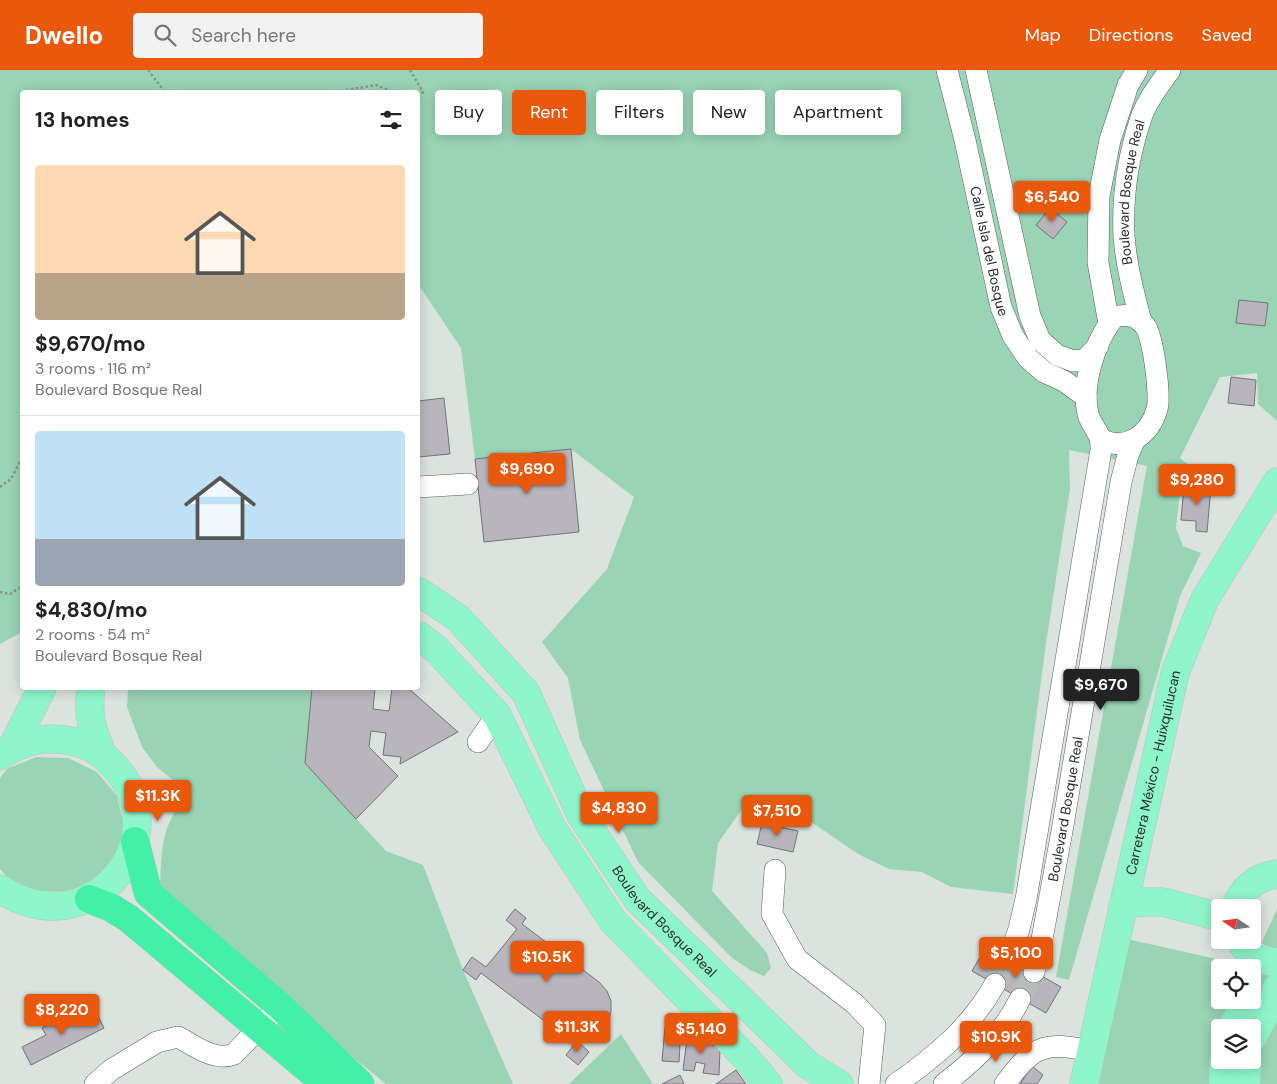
<!DOCTYPE html>
<html lang="en">
<head>
<meta charset="utf-8">
<style>
  :root { --surface:#fff; --page:#f2f2f2; --text:#222; --muted:#767676; --line:#e0e0e0; --accent:#ea580c }
  body { margin:0; font-family:"DM Sans",sans-serif; background:var(--page); color:var(--text); height:100vh; display:flex; flex-direction:column; font-size:19px; white-space:nowrap }
  * { box-sizing:border-box; margin:0 }
  p { font-size:16px; color:var(--muted) }
  .icon { flex:none; width:28px; height:28px; fill:none; stroke:currentColor; stroke-width:2; stroke-linecap:round; stroke-linejoin:round }
  .map { position:relative; flex:1; overflow:hidden }
  .side { position:absolute; left:20px; top:20px; width:400px; height:600px; display:flex; flex-direction:column; background:var(--surface); border-radius:5px; box-shadow:0 2px 12px #0003 }
  .side>* { flex:none }
  .banner { position:absolute; left:435px; top:20px; width:475px; height:45px; display:flex; gap:10px }
  .needle { width:32px; rotate:283deg }
  .controls { position:absolute; left:1211px; top:829px; display:grid; gap:10px }
  .controls a { display:grid; place-items:center; width:50px; height:50px; border-radius:5px; background:var(--surface); box-shadow:0 2px 12px #0003; font-size:25px }
  .price { position:absolute; translate:-50% -42px; padding:0 11px; border-radius:5px; background:var(--accent); color:#fff; font-size:16px; line-height:32px; filter:drop-shadow(0 1px 2px #0008) }
  .price::after { content:''; position:absolute; left:50%; top:30px; width:15px; height:11px; margin-left:-8px; background:inherit; clip-path:polygon(0 0,100% 0,50% 100%) }
  .price.current { background:#222; color:#fff }
  ul { padding:0; list-style:none }
  li { display:grid; align-content:center; gap:10px; height:265px; padding:0 15px }
  li+li { border-top:1px solid var(--line) }
  li span { display:grid; place-items:center; height:155px; border-radius:5px; color:#555 }
  li>.icon { margin-inline-start:auto }
  span .icon { width:90px; height:90px; fill:#fffc; stroke-width:1 }
  li b { font-size:21px }
  h2 { display:flex; justify-content:space-between; align-items:center; height:60px; padding:0 15px; font-size:21px }
  .pill { padding:0 18px; border-radius:5px; background:var(--surface); box-shadow:0 2px 12px #0003; font-size:18px; line-height:45px }
  .pill.current { background:var(--accent); color:#fff }
  header { display:flex; align-items:center; gap:30px; box-sizing:border-box; height:70px; padding:0 25px; background:var(--accent); color:#fff }
  header strong { font-size:24px }
  nav { display:flex; gap:28px; margin-inline-start:auto; font-size:18px }
  .search { width:350px; height:45px; background:var(--page); display:flex; align-items:center; gap:12px; box-sizing:border-box; padding:0 18px; border-radius:5px; color:var(--muted); font-size:19px }
  .map>svg:first-child { display:block }
</style>
</head>
<body>
<header>
<strong>Dwello</strong>
<div class="search"><svg class="icon" aria-label="search" viewBox="0 0 24 24"><circle cx="10" cy="10" r="6"/><path d="M15 15l6 6"/></svg>Search here</div>
<nav><a>Map</a><a>Directions</a><a>Saved</a></nav>
</header>
<div class="map">
<svg width="1277" height="1014" viewBox="0 0 1277 1014">
  <rect width="100%" height="100%" fill="#dbe3de"/>
  <path fill="#99d4b4" fill-rule="evenodd" d="M0,0h1277v351l-19,-17 -1,-31 -37,4 -40,81 20,16 -19,9 -5,45 7,18 18,7 -21,43 -111,384 -13,-3 91,-511 -78,-16 1,39 -24,154 -33,251 -62,-7 -29,-15 -33,-3 -31,-15 -67,-46 -46,-3 -27,38 -6,48 55,62 4,15 -7,8 -14,-6 -19,-13 -93,-95 -58,-122 -12,-62 -26,-36 65,-73 27,-72 -63,-48 -96,10 -14,-111 -43,-64v-192h-396v540l-22,12z
    M128,618h184l-7,75 81,88 37,14 40,105 50,114h-127l-195,-159 -31,-41c2,-36 1,-53 22,-84l-3,-15 -22,-18 -15,-20 -15,-40z
    M36,687l32,1 29,14 20,24 7,30 -7,30 -20,23 -29,13 -33,-1 -28,-14 -7,-8v-91l7,-9z
    M1277,839v41l-11,-1 -4,-7z
    M1127,869l125,28 -32,1v32h32l1,-32 24,5v111h-178zM1220,958h32v32h-32z
    M621,964l32,50h-84z"/>
  <path fill="#b8b5bd" stroke="#75737a" d="M1050,138l17,14 -14,17 -17,-14z
    M1239,230l29,3 -3,23 -29,-3z
    M1231,307l25,3 -2,26 -26,-3z
    M444,328l6,56 -32,3v-56z
    M571,379l8,83 -95,10 -9,-83z
    M1184,415l27,2 -4,45 -11,-1v-10l-15,-1z
    M312,618h63l-2,21 16,2 3,-23h16l50,44 -58,32 1,-7 -18,-2 3,-22 -15,-2 -2,16 29,29 -42,43 -51,-56z
    M762,753l36,8 -5,21 -36,-8z
    M515,839l11,9 -4,6 77,58 8,9 4,10v11l-3,10 -7,8 -10,6 -11,2 -11,-1 -10,-5 -78,-59 -5,7 -13,-10 9,-13 14,10 31,-38 -11,-9z
    M987,875l74,42 -15,26 -74,-42z
    M95,940l9,18 -73,37 -9,-18 24,-12 -4,-7 27,-14 4,7z
    M665,957l16,1 -2,34 -17,-1z
    M688,961l32,18 -1,26 -16,-2 2,-9 -9,-2 -2,9 -11,-1z
    M577,971l12,11 -11,13 -12,-10z
    M1032,996l11,9 -6,9h-17z
    M736,1000l10,14h-30z
    M680,1005l4,9h-22z"/>
  <g fill="none" stroke-linecap="round" stroke-linejoin="round">
    <path stroke="#b7beba" stroke-width="21" stroke-dasharray="21 11" stroke-linecap="butt" d="M995,914l14,-26
      M1020,929l14,-27"/>
    <g stroke="#585f5b" stroke-width="22">
      <g id="minor">
        <path id="s1" d="M947,0l18,70 36,167 12,29 15,22 16,14 20,9 22,16"/>
        <path d="M976,0l54,246 10,24 17,15 16,6 12,-1 13,-14"/>
        <path id="s2" d="M1141,252c-7,-28 -15,-57 -17,-86 -2,-40 5,-83 18,-121 6,-15 18,-32 28,-45"/>
        <path d="M1109,254l-11,-62 1,-66 11,-56 18,-55 9,-15"/>
        <path d="M418,417l50,-3"/>
        <path d="M478,672l19,-27"/>
        <path d="M775,800l-3,44 25,45 58,45 20,21 -6,59"/>
        <path d="M1009,888l10,-29 7,-30 75,-449c0,-4 0,-8 -1,-12 -3,-8 -9,-14 -12,-24 -7,-30 7,-73 26,-97 12,-3 23,-2 31,9 8,9 16,71 12,83 -7,25 -32,45 -57,29"/>
        <path id="s3" d="M1034,902l8,-33 20,-108 59,-349 7,-27 7,-16"/>
        <path d="M95,1014l16,-14 46,-28 21,-5c17,9 37,25 56,17l46,-48"/>
        <path d="M896,1014c39,-27 76,-58 99,-100"/>
        <path d="M944,1014c31,-24 59,-50 76,-85"/>
        <path d="M1005,1014c28,-38 39,-43 85,-33"/>
      </g>
    </g>
    <g stroke="#bfc0bf" stroke-width="29">
      <g id="major">
        <path id="s4" d="M418,521l40,27 68,75 55,122 56,84 171,166 31,19"/>
        <path d="M418,565l18,14 61,66 55,113 61,93 135,139 20,24"/>
        <path d="M91,618c-4,27 1,41 11,66"/>
        <path d="M12,678l30,-60"/>
        <path d="M0,686c24,-16 47,-21 76,-14 14,3 25,11 35,21 72,71 -19,187 -111,126"/>
        <path d="M1123,835l20,-3h20l57,15"/>
        <path d="M1235,838c8,-20 21,-31 42,-34"/>
        <path d="M1240,870c6,13 22,22 37,22"/>
        <path d="M1232,958l15,-28"/>
        <path d="M1252,968l23,-43 2,-7"/>
        <path id="s5" d="M1084,1014l91,-411 30,-74 72,-117"/>
        <path d="M1223,1014l1,-24"/>
        <path d="M1246,1014l1,-24"/>
      </g>
    </g>
    <g stroke="#bfc0bf" stroke-width="29">
      <path id="highway" d="M135,771l13,52 132,113 80,78
        M89,829l21,8 18,11 198,166"/>
    </g>
    <path stroke="#8d938f" stroke-width="2.5" stroke-dasharray="2.5 2.5" stroke-linecap="butt" d="M148,0l17,22
      M410,0l13,22 -5,5
      M336,22l40,-7 17,7
      M0,417l11,-8 11,-21
      M0,522l10,2 12,-8"/>
    <use href="#minor" stroke="#fff" stroke-width="21"/>
    <use href="#major" stroke="#8ef6ca" stroke-width="28"/>
    <use href="#highway" stroke="#43f0a7" stroke-width="28"/>
  </g>
  <g text-anchor="middle" stroke-width="4" stroke-linejoin="round" paint-order="stroke">
    <g font-size="14" fill="#292c2a" stroke="#e8f1ec">
      <text dy="5" stroke="none"><textPath href="#s2" startOffset="132">Boulevard Bosque Real</textPath></text>
      <text dy="5" stroke="none"><textPath href="#s1" startOffset="186">Calle Isla del Bosque</textPath></text>
      <text dy="5" stroke="none"><textPath href="#s5" startOffset="319">Carretera México - Huixquilucan</textPath></text>
      <text dy="5" stroke="none"><textPath href="#s3" startOffset="166">Boulevard Bosque Real</textPath></text>
      <text dy="5" stroke="none"><textPath href="#s4" startOffset="419">Boulevard Bosque Real</textPath></text>
    </g>
  </g>
</svg>
<div class="controls">
<a><svg class="needle" viewBox="-14 -14 28 28"><path d="M0-13l5 13h-10z" fill="#e53935"/><path d="M0 13l5-13h-10z" fill="#767676"/></svg></a>
<a><svg class="icon" aria-label="locate" viewBox="0 0 24 24"><circle cx="12" cy="12" r="6"/><path d="M12 2v4M12 18v4M2 12h4M18 12h4"/></svg></a>
<a><svg class="icon" aria-label="layers" viewBox="0 0 24 24"><path d="M12 4l9 5-9 5-9-5zM3 14l9 5 9-5"/></svg></a>
</div>
<b class="price" style="left:1052px;top:153px">$6,540</b>
<b class="price" style="left:527px;top:425px">$9,690</b>
<b class="price" style="left:1197px;top:436px">$9,280</b>
<b class="price current" style="left:1101px;top:641px">$9,670</b>
<b class="price" style="left:158px;top:752px">$11.3K</b>
<b class="price" style="left:619px;top:764px">$4,830</b>
<b class="price" style="left:777px;top:767px">$7,510</b>
<b class="price" style="left:1016px;top:909px">$5,100</b>
<b class="price" style="left:547px;top:913px">$10.5K</b>
<b class="price" style="left:62px;top:966px">$8,220</b>
<b class="price" style="left:577px;top:983px">$11.3K</b>
<b class="price" style="left:701px;top:985px">$5,140</b>
<b class="price" style="left:996px;top:993px">$10.9K</b>
<div class="banner">
<a class="pill">Buy</a>
<a class="pill current">Rent</a>
<a class="pill">Filters</a>
<a class="pill">New</a>
<a class="pill">Apartment</a>
</div>
<section class="side">
<h2>13 homes<svg class="icon" aria-label="filters" viewBox="0 0 24 24"><path d="M4 7h16M4 17h16"/><circle cx="9" cy="7" r="2"/><circle cx="15" cy="17" r="2"/></svg></h2>
<ul>
<li><span style="background:linear-gradient(#ffd9b3 70%,#b9a48a 0)"><svg class="icon" aria-label="home" viewBox="0 0 24 24"><path d="M3 11l9-7 9 7M6 9v11h12V9"/></svg></span><div><b>$9,670/mo</b><p>3 rooms · 116 m²</p><p>Boulevard Bosque Real</p></div></li>
<li><span style="background:linear-gradient(#bfe0f5 70%,#9aa5b1 0)"><svg class="icon" aria-label="home" viewBox="0 0 24 24"><path d="M3 11l9-7 9 7M6 9v11h12V9"/></svg></span><div><b>$4,830/mo</b><p>2 rooms · 54 m²</p><p>Boulevard Bosque Real</p></div></li>
</ul>
</section>
</div>
</body>
</html>
